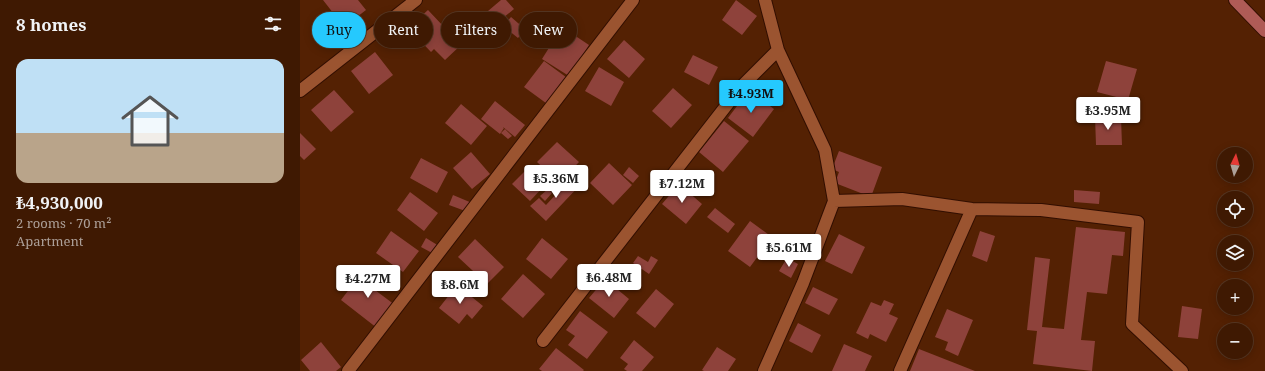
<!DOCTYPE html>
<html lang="en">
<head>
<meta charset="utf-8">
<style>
  :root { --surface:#3f1902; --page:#46220c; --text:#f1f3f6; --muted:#ada099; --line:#583824; --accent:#25c9fe }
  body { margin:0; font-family:"Noto Serif",serif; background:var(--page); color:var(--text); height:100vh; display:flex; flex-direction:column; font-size:15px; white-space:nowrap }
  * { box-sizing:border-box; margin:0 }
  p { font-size:13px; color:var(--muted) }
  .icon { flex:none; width:22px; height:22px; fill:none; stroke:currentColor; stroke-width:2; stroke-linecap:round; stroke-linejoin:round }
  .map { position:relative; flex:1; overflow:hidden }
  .details { display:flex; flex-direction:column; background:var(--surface); width:300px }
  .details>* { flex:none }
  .hud { position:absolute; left:12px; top:12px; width:380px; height:36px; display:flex; gap:8px }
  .needle { width:26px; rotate:5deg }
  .fabs { position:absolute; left:917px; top:147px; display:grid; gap:8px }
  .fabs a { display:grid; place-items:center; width:36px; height:36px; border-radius:50%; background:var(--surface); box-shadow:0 2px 10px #0003,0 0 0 1px var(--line); font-size:20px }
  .price { position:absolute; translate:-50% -34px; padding:0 9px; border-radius:4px; background:#fff; color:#222; font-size:13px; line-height:26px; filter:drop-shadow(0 1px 2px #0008) }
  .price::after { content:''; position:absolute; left:50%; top:24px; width:12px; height:9px; margin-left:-6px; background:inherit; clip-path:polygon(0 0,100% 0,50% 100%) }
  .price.on { background:var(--accent); color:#111 }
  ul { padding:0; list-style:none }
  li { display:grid; align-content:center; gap:8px; height:212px; padding:0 16px }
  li+li { border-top:1px solid var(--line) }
  li span { display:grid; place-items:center; height:124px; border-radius:12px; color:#555 }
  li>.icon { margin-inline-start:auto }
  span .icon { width:72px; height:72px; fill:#fffc; stroke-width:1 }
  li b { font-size:17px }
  h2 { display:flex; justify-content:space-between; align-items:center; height:48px; padding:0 16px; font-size:17px }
  .tag { padding:0 14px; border-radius:18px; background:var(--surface); box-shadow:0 2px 10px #0003,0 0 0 1px var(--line); font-size:14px; line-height:36px }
  .tag.on { background:var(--accent); color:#111 }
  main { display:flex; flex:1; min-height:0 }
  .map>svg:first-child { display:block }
</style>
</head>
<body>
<main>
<section class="details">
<h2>8 homes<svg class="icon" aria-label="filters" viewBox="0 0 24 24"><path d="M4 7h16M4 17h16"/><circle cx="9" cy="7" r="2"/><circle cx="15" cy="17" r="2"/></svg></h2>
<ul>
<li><span style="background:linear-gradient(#bfe0f5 60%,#b9a48a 0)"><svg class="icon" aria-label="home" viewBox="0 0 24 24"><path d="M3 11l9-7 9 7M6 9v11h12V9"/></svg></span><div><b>₺4,930,000</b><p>2 rooms · 70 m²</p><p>Apartment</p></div></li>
</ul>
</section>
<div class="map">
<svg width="965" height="371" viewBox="0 0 965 371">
  <rect width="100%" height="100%" fill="#542103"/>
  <path fill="#8e423b" d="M23,0h35l8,10 -22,17z
    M201,0h5l8,9 -16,13 -10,-11z
    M436,0l21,16 -15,19 -20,-15z
    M128,10l33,35 -16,15 -11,-11 -3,3 -23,-24z
    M211,17l14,12 -7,9 -15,-12z
    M262,27l27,18 -20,31 -27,-17z
    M324,40l21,19 -16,19 -22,-19z
    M75,52l18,23 -24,19 -18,-23z
    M393,55l25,12 -9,18 -25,-13z
    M244,61l26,19 -20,26 -26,-19z
    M806,61l31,8 -9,31 -31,-8z
    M299,67l25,15 -13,24 -26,-15z
    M373,88l19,17 -21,23 -19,-17z
    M34,90l20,22 -23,20 -20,-22z
    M449,90l25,19 -21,28 -25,-19z
    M195,101l30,24 -10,12 -12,-10 1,1 -4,6 -19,-15z
    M161,104l26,22 -16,19 -26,-22z
    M795,117h26l1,28h-26z
    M424,121l25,20 -26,31 -24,-20z
    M205,129l7,7 -4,3 -7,-6z
    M0,133l16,16 -12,11 -4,-4z
    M257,142l22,20 -20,21 -22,-21z
    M539,151l43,16 -11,30 -36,-14 4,-11 -7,-3z
    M171,152l19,22 -18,15 -19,-21z
    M121,158l27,14 -11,21 -27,-15z
    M309,163l23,22 -19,20 -23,-22z
    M229,167l17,17 -16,17 -18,-17z
    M329,167l10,9 -6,7 -10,-8z
    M274,175l8,8 -36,38 -16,-15 9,-8 7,7z
    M379,184l23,20 -16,20 -24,-20z
    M248,189l4,4 -7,8 -5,-5z
    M774,190l26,2 -1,12 -25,-2z
    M110,192l28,21 -14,18 -27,-21z
    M153,195l19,8 -4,9 -19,-7z
    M415,208l20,16 -7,9 -21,-16z
    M450,221l22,16 -22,30 -22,-16z
    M776,227l49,5 -2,24 -11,-1 -5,39 -20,-2 -6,48 14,1 -3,30 -59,-7 4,-33 -10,-1 8,-73 15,2 -8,68 22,2z
    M91,231l28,20 -16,21 -27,-19z
    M680,231l15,5 -8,26 -15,-6z
    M539,234l26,13 -13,27 -27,-13z
    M126,238l13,8 -5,8 -13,-7z
    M242,238l26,21 -17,20 -25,-20z
    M175,239l29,28 -17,17 -29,-27z
    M338,256l10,6 3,-6 7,4 -9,14 -16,-11z
    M487,258l11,6 -7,14 -12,-7z
    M66,267l13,9 -8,11 24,18 -18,23 -36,-28z
    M223,274l22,20 -22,24 -22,-19z
    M305,279l24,20 -15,19 -25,-20z
    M157,285l26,21 -11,13 -5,-5 -8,10 -20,-16z
    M513,287l25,12 -9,16 -24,-12z
    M356,289l18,15 -19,24 -19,-15z
    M584,300l10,4 -5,10 9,4 -12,24 -16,-8 -2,5 -12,-6 15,-31 10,4z
    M882,306l20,3 -4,30 -20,-2z
    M647,309l26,11 -15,36 -13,-6 3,-8 -13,-5z
    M280,311l28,21 -21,27 -19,-14 7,-9 -9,-6z
    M498,323l23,12 -9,18 -23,-12z
    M334,340l20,17 -12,14h-15l-3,-2 4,-5 -8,-6z
    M21,342l20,25 -5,4h-26l-9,-11z
    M544,344l28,12 -7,15h-33z
    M417,347l19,12 -8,12h-24l-2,-1z
    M256,348l28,22 -1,1h-41l-3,-2z
    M619,349l56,22h-65z"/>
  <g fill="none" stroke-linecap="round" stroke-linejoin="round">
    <g stroke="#310e00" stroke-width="14">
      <path id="street" d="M0,91l116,-91
        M534,201l68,-2 70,10 69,1 97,12 -6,102 50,47
        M243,341l197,-253 38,-38
        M48,371l285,-371
        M464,371l39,-88 31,-82 -9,-51 -47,-100 -13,-50
        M600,371l72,-162"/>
    </g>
    <g stroke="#310e00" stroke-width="14">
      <path id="secondary" d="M935,0l30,31"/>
    </g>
    <use href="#street" stroke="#9b5430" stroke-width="12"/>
    <use href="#secondary" stroke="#af5b56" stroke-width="12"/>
  </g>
</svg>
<div class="fabs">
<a><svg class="needle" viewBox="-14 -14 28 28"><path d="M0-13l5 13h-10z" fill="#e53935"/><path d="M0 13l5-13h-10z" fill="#ada099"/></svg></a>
<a><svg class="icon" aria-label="locate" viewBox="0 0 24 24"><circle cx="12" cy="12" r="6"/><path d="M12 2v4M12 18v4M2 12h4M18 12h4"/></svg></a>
<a><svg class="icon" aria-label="layers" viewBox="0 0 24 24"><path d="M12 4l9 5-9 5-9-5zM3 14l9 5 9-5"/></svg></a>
<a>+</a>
<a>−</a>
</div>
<b class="price on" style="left:451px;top:114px">₺4.93M</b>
<b class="price" style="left:808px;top:131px">₺3.95M</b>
<b class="price" style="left:256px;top:199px">₺5.36M</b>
<b class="price" style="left:382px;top:204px">₺7.12M</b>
<b class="price" style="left:489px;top:268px">₺5.61M</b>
<b class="price" style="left:309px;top:298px">₺6.48M</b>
<b class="price" style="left:68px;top:299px">₺4.27M</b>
<b class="price" style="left:160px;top:305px">₺8.6M</b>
<div class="hud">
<a class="tag on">Buy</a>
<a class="tag">Rent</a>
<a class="tag">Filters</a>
<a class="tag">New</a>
</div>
</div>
</main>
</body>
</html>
